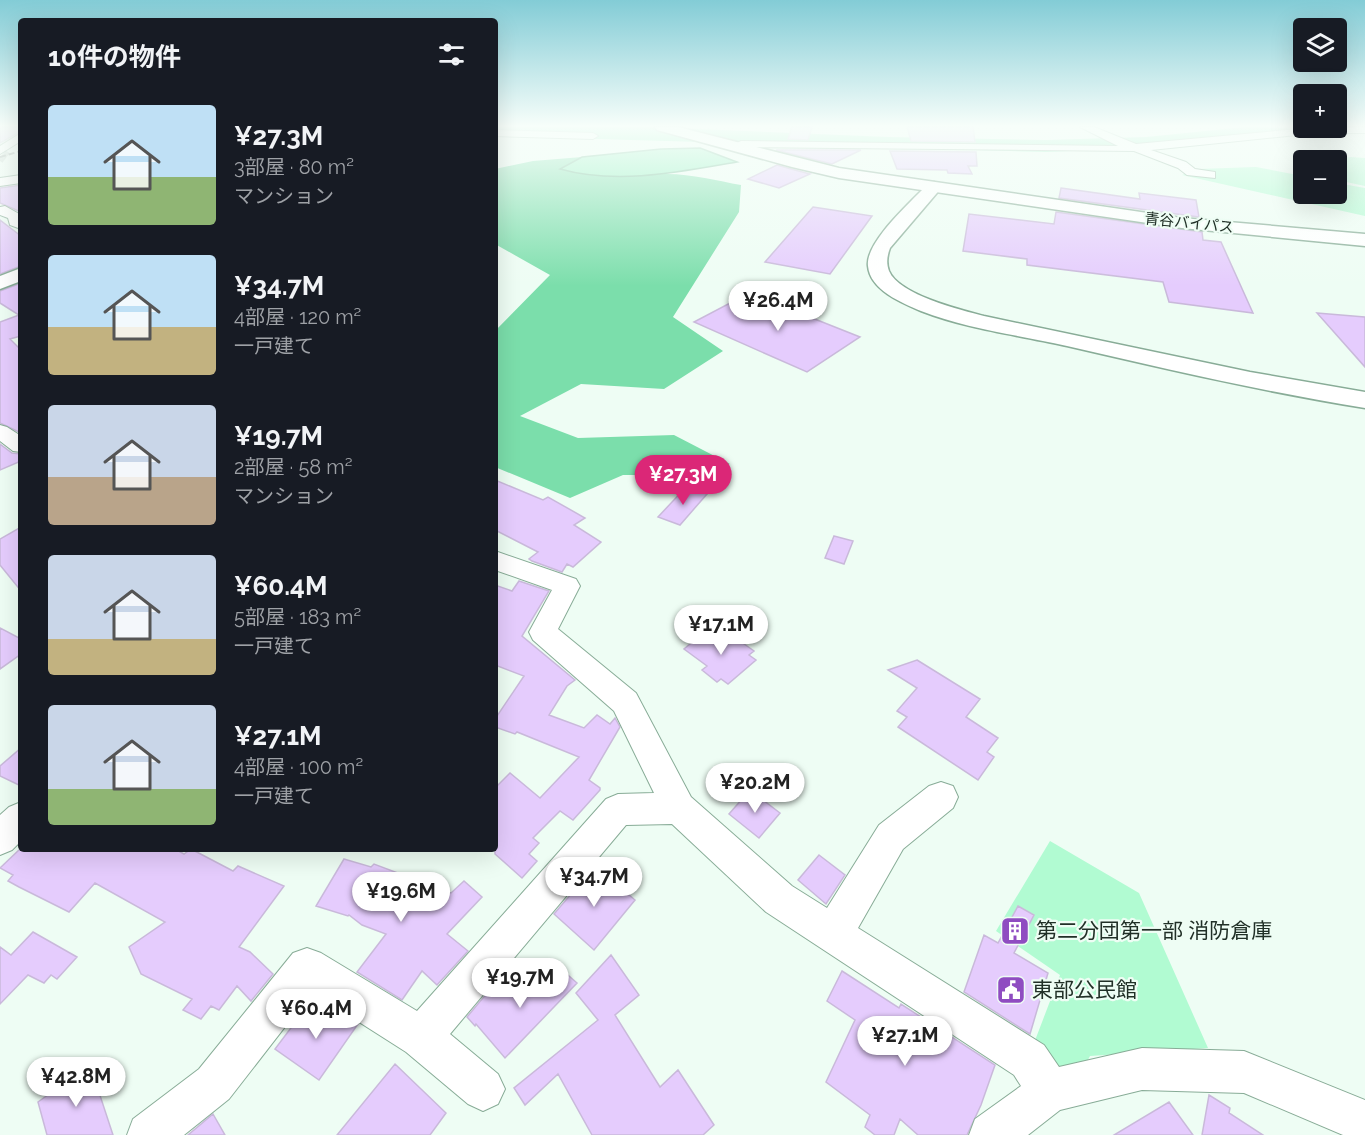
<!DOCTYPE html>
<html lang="ja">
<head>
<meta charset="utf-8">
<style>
  :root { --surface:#171b24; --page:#20242c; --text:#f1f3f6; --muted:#9ea1a6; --accent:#db2777 }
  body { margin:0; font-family:Raleway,"Noto Sans JP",sans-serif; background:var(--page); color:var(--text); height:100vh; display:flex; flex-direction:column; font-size:22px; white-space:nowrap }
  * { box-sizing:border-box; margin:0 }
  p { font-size:20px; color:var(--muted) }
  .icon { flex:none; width:33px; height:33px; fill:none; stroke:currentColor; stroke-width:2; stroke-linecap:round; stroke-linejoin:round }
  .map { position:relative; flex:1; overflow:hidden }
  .sheet { position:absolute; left:18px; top:18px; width:480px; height:834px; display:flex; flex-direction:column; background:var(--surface); border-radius:6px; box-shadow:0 6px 24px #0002 }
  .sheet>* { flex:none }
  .controls { position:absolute; left:1293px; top:18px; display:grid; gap:12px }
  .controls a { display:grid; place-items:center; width:54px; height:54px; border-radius:6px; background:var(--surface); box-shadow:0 6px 24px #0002; font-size:30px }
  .price { position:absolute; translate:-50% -51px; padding:0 14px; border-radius:21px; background:#fff; color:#222; font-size:20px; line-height:39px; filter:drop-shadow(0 2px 3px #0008) }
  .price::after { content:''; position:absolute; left:50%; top:36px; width:18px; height:14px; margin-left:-9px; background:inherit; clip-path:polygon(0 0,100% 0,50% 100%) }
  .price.selected { background:var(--accent); color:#fff }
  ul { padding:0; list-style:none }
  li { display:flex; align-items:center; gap:18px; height:150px; padding:0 30px }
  li span { display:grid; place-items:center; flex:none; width:168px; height:120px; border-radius:6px; color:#555 }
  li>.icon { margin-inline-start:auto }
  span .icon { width:72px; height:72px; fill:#fffc; stroke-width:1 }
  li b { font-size:26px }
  h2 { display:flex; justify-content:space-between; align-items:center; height:72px; padding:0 30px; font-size:26px }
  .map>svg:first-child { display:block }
</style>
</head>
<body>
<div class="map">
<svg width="1365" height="1135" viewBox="0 0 1365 1135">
  <rect width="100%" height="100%" fill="#eefdf4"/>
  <path fill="#b1fbd2" d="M1351,157l14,1v28l-28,-6 -1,-20h-13z
    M1256,167l47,9 1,18h32l1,-11 28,5v28l-183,-41 16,-6z
    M1050,841l89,52 69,155 -118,8 -15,28 -44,-33 29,-76 -64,-44z"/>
  <path fill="#7bdeab" d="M582,157l-21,12c35,11 71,4 106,5 25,0 51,7 74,11l-2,27 -66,105 50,34 -59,38 -83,-5 -61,32 58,22 96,-3 56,29 -30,11h-77l-53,23 -75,-31v-136l55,-56 -55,-31v-75l38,-8z"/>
  <path fill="#8befbb" stroke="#6bb68f" stroke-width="1.5" d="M700,148l37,14c-58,10 -120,23 -177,7l22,-12 79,-8z"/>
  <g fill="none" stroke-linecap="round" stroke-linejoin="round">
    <path fill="#8befbb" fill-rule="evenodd" d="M495,127h156l238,10 157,3 100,-3 99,-10 60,1 -2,3 -7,2 -129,14 -121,5 -551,-16z"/>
  </g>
  <path fill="#e5ccfd" stroke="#c9b9da" stroke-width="1.5" d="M0,127h21v4l-21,12z
    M792,127h20l-4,13 -20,-1z
    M907,127h66l2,15 -64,-1z
    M776,150h85l-29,14z
    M890,151l86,1 1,14h-9l4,8 -24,-1 -1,-3 -50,-1z
    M777,165l14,4 19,5 -31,14 -31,-9z
    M21,185v27l-21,-9v-15z
    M1061,188l79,11 -1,-6 57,7 3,17 -140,-19z
    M813,207l59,9 -42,58 -65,-12z
    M1056,212l146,20 1,8 18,2 32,71 -84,-11 -6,-20 -136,-17v-6l-64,-8 6,-37 85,10z
    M0,220l21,16v30l-21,8z
    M21,283v53l-11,3 11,11v83l-21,-10v-101l19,-7 -19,-12v-12z
    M749,293l111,44 -53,35 -113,-50z
    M1317,313l48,4v50z
    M0,444l12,9 9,1v7l-21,9z
    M495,480l48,20 5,-3 37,21 -11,7 27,17 -28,25 -6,-3 -5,8 -30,-11 -3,-2 9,-7 -43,-22z
    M686,487l21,7 -27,31 -22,-8z
    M21,527v64l-21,-26v-26z
    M834,536l19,5 -9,23 -19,-6z
    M519,581l30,10 -27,45 53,44 -8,6 -18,29 35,13 13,-13 13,9 5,-6 5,9 -31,53 11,8v2l-27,30 -13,-9 -27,27 6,5 -10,11 8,7 -15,17 -27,-24v-66l15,-15 30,25 39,-41 -62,-25 -2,2 -20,-7v-8l29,-43 -29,-11v-80l17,6z
    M0,628l21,11v15l-21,15z
    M707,630l12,9 8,-7 27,19 -5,4 7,5 -28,24 -7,-5 -4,3 -15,-12 5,-4 -23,-17z
    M917,660l63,39 -14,18 32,21 -11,14 7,5 -16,23 -80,-53 9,-10 -10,-6 20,-23 -29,-18z
    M21,748v38l-21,-10v-10z
    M750,790l30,23 -21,25 -30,-24z
    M20,849h155l9,5 7,-5 42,22 5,-5 46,20 -45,61 11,5 23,22 -22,27 -14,-15 -18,24 -8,-4 -10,13 -18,-9 9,-11 -51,-25 -12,-27 36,-25 -70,-39 -26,29 -50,-25 -11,-6 5,-6 -13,-7z
    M819,855l26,20 -19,29 -28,-24z
    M344,859l27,8 3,-3 77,29 13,-12 18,16 -35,37 21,17 -31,34 -15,-14 -20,29 -45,-28 29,-38 -24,-9 -13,-10 -1,1 -32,-10z
    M595,866l40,34 -41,50 -40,-36z
    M1018,906l16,9 -20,38 34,20 -18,61 -66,-42 20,-57 14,8z
    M33,932l44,25 -20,22 -6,-4 -7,8 -16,-8 -28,29v-57l11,8z
    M611,955l28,40 -24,20 45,72 18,-17 36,55 -11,10h-111l-34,-61 -33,31 -11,-17 84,-68 -22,-27z
    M553,962l24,21 -72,75 -29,-34 -1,2 -8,-9 31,-37 18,19z
    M842,971l57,37 2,-4 94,61 -14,40 -14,30h-49l-18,-16 -6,16h-19l-10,-8 5,-12 -44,-33 29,-62 -28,-19z
    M309,1004l20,13 6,-8 23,15 -39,56 -44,-31z
    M395,1064l51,49 -16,22h-93z
    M90,1065l23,70h-66l-9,-33z
    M1209,1095l21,13 -1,5 34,22h-61z
    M1169,1102l24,33h-79z
    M213,1114l12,21h-37z"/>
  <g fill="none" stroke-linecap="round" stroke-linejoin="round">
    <path stroke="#c5d4cb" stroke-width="12" stroke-dasharray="12 6" stroke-linecap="butt" d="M2,155l4,3"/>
    <g stroke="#88ac97" stroke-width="2">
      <path id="minor" d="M1080,127h14l42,17 173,-16 56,-1v6h-49l-165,17 35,12 9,7 20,3v6l-28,-3 -9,-7 -44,-17 -393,-4 -6,-3 6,-3 377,5z
        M495,130l98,3 5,3 -5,3 -98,-3z
        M21,133v8l-21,13v-8z
        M21,175v8l-21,3v-8z
        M5,206l16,9v14l-11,-4 -2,-7 -8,-3v-8z
        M0,425l7,2 14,9v16l-8,-1 -13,-10z
        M495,551l81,28 4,7 -22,43 78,64 55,104 101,89 35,22 52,-83 50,-39 12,-4 12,4 5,11 -5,11 -50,41 -45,79 186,117 15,22 83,-19 102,3 121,49v35h-22l-99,-42 -102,-3 -82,20 -32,25h-59l6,-16 46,-33 -7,-11 -248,-163 -94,-88 -46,1 -176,209 48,40 7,15 -7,15 -15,7 -15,-7 -62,-52 -94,-60 -83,107 -45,36h-57l6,-16 66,-50 94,-116 14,-5 14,5 96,58 189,-212 12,-5 36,-1 -40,-82 -81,-71 -4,-8 23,-42 -57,-20z
        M21,802v39l-9,9 -12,5v-40l9,-8z"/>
    </g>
    <g stroke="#88ac97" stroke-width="3">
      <path id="tertiary" d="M934,182l8,5 -52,61c-3,8 -4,15 -1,23 10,24 72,39 95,45l266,56 115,20v16c-100,-16 -199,-39 -298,-62 -49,-11 -100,-17 -146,-35 -19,-8 -51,-21 -53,-45 -3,-24 44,-65 60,-82z"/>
    </g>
    <g stroke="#88ac97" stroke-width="3">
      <path id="primary" d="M21,268v13l-21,8v-13z"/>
    </g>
    <g stroke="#88ac97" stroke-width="3">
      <path id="trunk" d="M655,127h23l161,41 343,50 183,16v12l-183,-18 -343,-50 -47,-11 -135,-37z"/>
    </g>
    <use href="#minor" fill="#fff" fill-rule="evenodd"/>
    <use href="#tertiary" fill="#fff" fill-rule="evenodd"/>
    <use href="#primary" fill="#fff" fill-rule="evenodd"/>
    <use href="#trunk" fill="#fff" fill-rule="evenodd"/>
    <path stroke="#86958c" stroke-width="2" stroke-dasharray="6 3" stroke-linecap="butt" d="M0,157l21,-6"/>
  </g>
  <linearGradient id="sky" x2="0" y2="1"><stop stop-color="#83ccd6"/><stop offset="0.44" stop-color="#f7fefa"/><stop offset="1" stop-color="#f7fefa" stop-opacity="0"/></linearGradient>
  <rect width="1365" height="286" fill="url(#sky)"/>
  <defs>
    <g id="building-square" transform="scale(1.5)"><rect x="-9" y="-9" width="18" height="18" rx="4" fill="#8f4cc1" stroke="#eefdf4"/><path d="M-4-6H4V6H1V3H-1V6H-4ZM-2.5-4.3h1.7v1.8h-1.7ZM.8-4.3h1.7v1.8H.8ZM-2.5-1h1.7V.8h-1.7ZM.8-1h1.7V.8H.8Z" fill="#fff"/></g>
    <g id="civic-square" transform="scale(1.5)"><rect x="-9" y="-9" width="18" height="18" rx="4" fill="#8f4cc1" stroke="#eefdf4"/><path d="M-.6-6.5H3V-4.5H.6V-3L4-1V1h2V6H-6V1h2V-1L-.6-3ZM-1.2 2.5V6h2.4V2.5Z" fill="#fff"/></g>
  </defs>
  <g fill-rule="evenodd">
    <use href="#building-square" x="1015" y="931"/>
    <use href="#civic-square" x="1011" y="990"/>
  </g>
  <g text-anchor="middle" stroke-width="4.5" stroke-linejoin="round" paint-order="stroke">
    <g font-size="15" fill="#213027" stroke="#eefdf4">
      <text transform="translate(1189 223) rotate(6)" y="5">青谷バイパス</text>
    </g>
    <g font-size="21" fill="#213027" stroke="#eefdf4" text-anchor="start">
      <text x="1036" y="938">第二分団第一部 消防倉庫</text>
      <text x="1032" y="997">東部公民館</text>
    </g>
  </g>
</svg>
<div class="controls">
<a><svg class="icon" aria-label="layers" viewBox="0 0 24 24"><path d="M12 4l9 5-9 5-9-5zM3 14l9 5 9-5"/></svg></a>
<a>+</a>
<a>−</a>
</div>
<b class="price" style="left:778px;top:332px">¥26.4M</b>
<b class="price selected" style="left:683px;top:506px">¥27.3M</b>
<b class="price" style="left:721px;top:656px">¥17.1M</b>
<b class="price" style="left:755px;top:814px">¥20.2M</b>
<b class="price" style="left:594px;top:908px">¥34.7M</b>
<b class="price" style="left:401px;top:923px">¥19.6M</b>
<b class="price" style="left:520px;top:1009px">¥19.7M</b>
<b class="price" style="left:316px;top:1040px">¥60.4M</b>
<b class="price" style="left:905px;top:1067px">¥27.1M</b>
<b class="price" style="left:76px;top:1108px">¥42.8M</b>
<section class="sheet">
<h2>10件の物件<svg class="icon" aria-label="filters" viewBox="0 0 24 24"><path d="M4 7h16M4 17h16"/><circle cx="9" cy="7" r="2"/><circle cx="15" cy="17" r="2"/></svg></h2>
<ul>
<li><span style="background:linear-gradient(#bfe0f5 60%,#8fb573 0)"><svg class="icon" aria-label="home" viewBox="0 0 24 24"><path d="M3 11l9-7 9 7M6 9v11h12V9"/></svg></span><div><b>¥27.3M</b><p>3部屋 · 80 m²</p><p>マンション</p></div></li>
<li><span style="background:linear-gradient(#bfe0f5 60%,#c2b280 0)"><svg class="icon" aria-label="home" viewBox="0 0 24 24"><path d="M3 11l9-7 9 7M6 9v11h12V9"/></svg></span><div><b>¥34.7M</b><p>4部屋 · 120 m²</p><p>一戸建て</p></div></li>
<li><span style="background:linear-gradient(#c9d6e8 60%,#b9a48a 0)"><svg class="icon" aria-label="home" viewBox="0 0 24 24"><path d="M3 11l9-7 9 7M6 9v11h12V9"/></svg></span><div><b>¥19.7M</b><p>2部屋 · 58 m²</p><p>マンション</p></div></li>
<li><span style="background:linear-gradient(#c9d6e8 70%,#c2b280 0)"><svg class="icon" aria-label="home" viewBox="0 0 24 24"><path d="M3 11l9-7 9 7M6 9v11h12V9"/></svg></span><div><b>¥60.4M</b><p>5部屋 · 183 m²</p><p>一戸建て</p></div></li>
<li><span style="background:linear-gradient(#c9d6e8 70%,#8fb573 0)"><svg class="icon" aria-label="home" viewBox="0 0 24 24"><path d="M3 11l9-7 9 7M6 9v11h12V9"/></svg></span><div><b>¥27.1M</b><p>4部屋 · 100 m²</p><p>一戸建て</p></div></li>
</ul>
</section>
</div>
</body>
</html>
